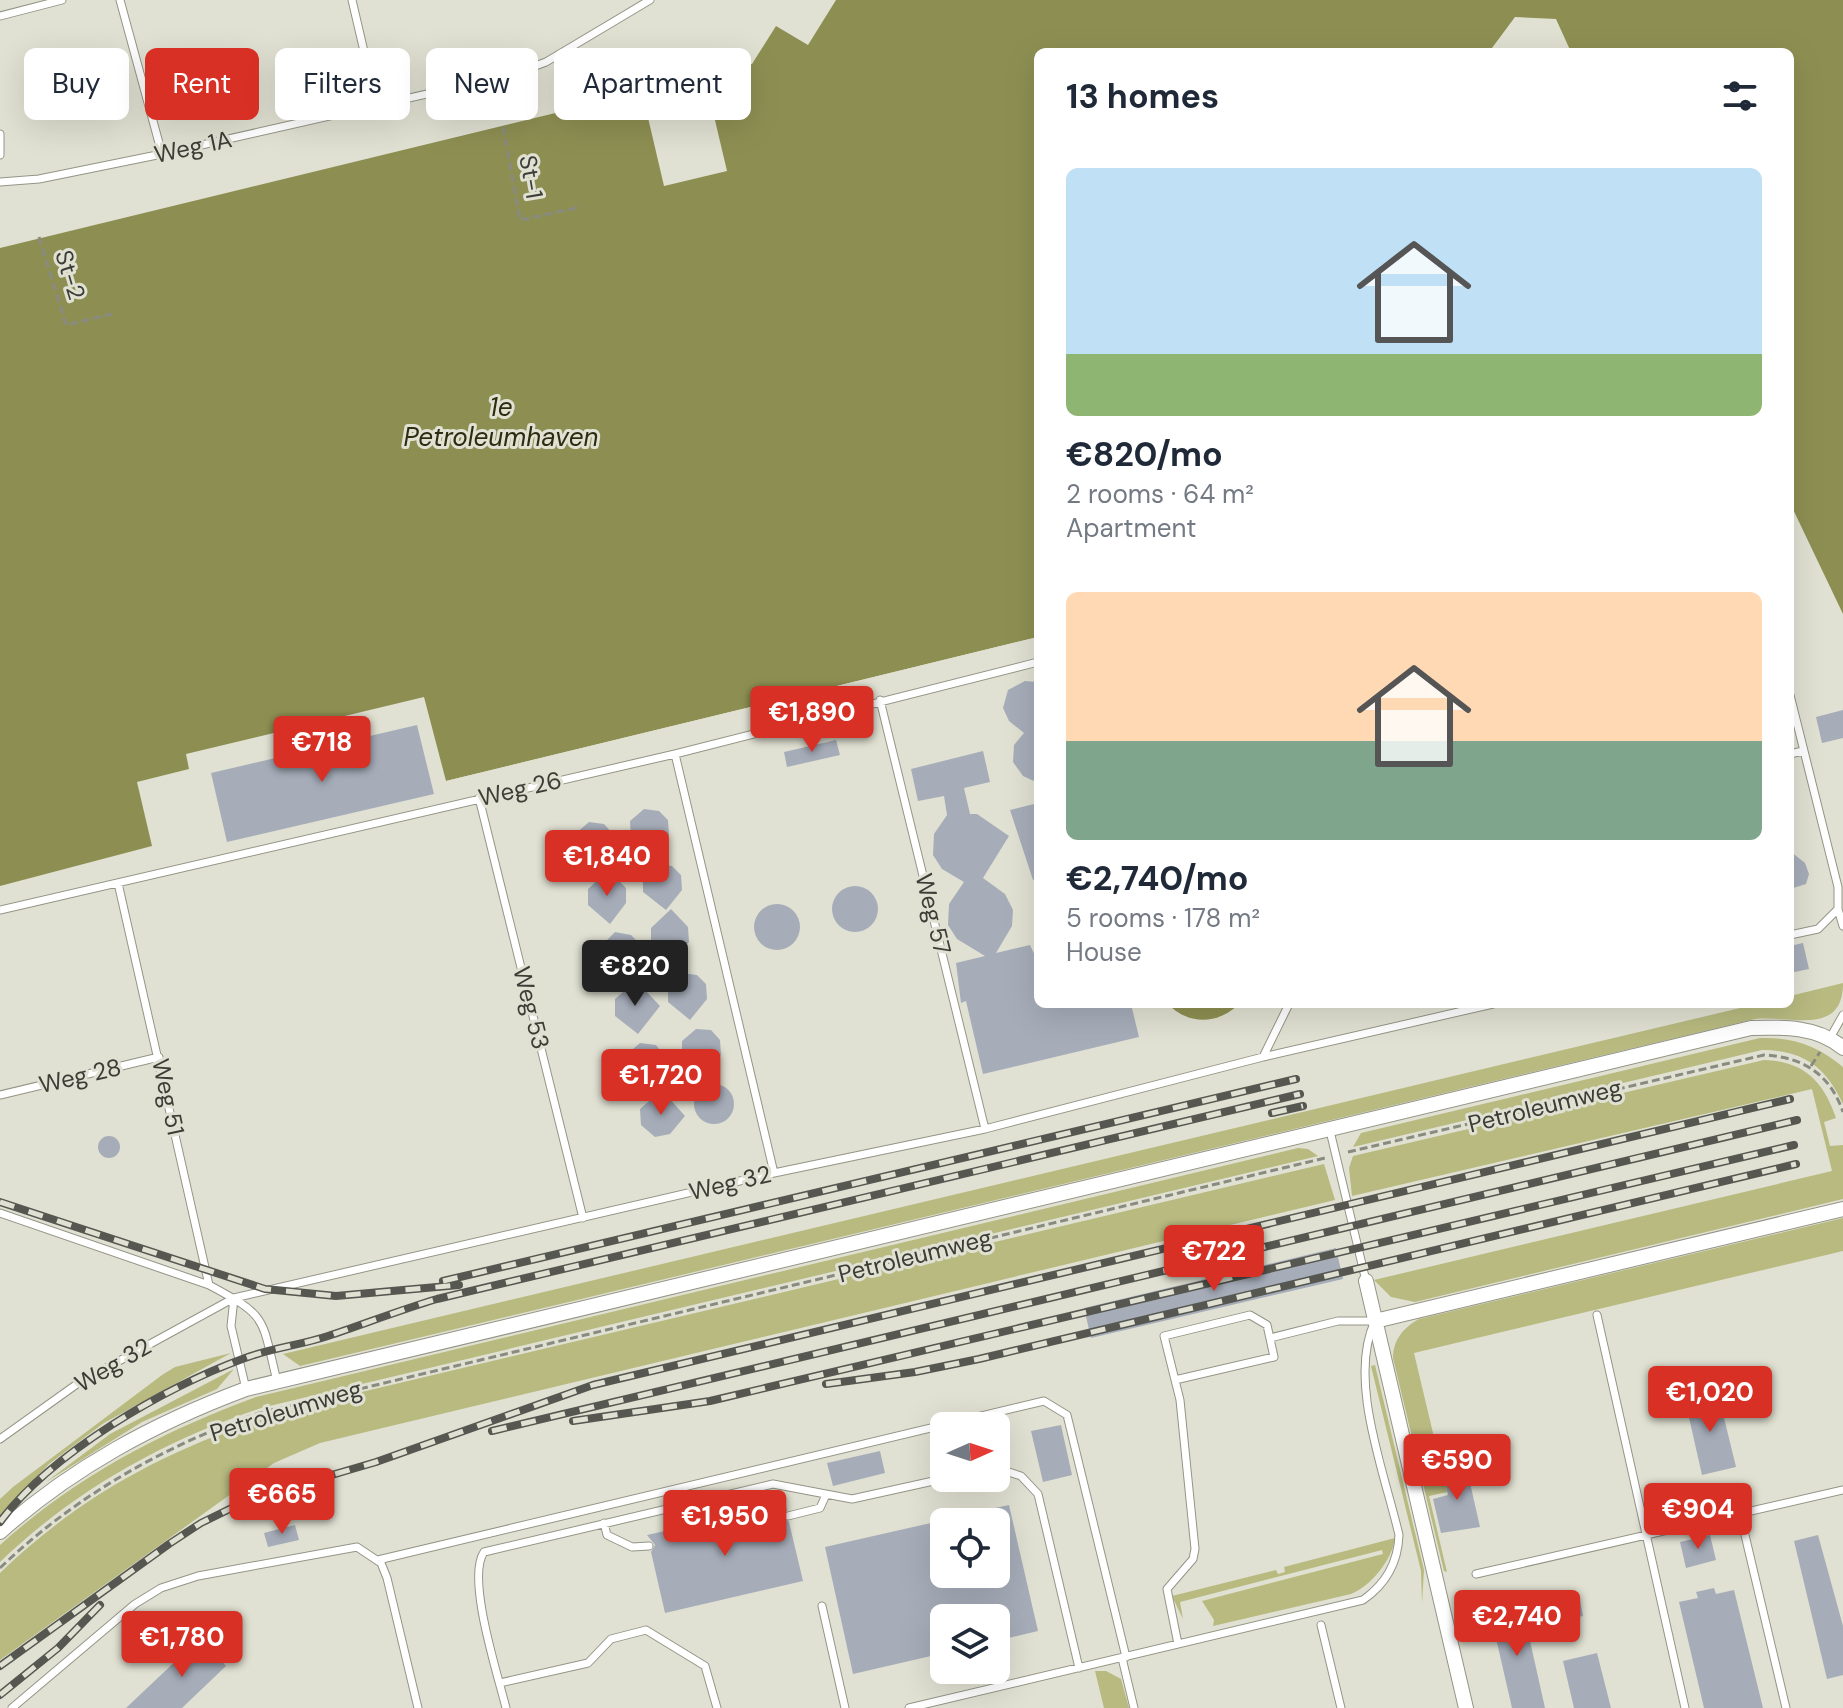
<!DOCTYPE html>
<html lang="en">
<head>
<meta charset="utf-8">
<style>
  :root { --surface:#fff; --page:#f6f6f7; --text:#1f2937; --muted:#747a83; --accent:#d93025 }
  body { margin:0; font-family:"DM Sans",sans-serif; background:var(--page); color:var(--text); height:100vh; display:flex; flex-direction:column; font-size:30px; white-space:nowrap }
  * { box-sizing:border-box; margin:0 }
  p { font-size:26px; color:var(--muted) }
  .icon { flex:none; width:44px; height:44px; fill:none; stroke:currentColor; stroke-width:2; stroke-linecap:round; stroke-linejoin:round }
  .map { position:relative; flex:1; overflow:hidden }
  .details { position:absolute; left:1034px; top:48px; width:760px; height:960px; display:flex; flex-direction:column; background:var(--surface); border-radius:12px; box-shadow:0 8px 32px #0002 }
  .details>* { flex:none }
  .banner { position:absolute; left:24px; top:48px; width:760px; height:72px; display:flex; gap:16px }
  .needle { width:52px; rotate:87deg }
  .fabs { position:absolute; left:930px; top:1412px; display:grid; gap:16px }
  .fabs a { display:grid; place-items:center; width:80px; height:80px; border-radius:12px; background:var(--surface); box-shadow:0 8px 32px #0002; font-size:40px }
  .price { position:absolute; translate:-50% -68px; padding:0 18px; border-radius:8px; background:var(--accent); color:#fff; font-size:26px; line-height:52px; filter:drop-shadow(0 2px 4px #0008) }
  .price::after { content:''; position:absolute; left:50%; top:48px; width:24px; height:18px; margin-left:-12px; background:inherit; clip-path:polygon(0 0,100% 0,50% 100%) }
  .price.selected { background:#222; color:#fff }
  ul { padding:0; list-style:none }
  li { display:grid; align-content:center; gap:16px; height:424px; padding:0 32px }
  li span { display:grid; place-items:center; height:248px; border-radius:12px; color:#555 }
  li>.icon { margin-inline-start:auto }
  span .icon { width:144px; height:144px; fill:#fffc; stroke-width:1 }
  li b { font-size:34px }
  h2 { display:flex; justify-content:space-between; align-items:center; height:96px; padding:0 32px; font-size:34px }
  .chip { padding:0 28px; border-radius:12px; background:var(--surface); box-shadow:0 8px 32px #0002; font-size:28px; line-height:72px }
  .chip.selected { background:var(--accent); color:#fff }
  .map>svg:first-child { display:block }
</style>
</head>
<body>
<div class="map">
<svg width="1843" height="1708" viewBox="0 0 1843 1708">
  <rect width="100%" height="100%" fill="#e0e1d2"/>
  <path fill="#b8ba80" d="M1843,983c0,54 -52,32 -88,36l-1455,347 -17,-12 1474,-350h33v-8z
    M1760,1038c33,-1 58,8 83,29v37c-17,-37 -40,-54 -81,-54l-409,97 8,-14z
    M1764,1060c40,1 60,22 72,58l-12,4 6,24 13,-1v54l-428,103 -24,-5 -17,-17 458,-109 -20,-82 -460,107 -3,-28 4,-12z
    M1298,1148l10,1 10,7 -1057,252c-98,33 -186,82 -261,154v-17c75,-68 161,-113 256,-148z
    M1324,1164l11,36 -1015,243 -46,20 -274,197v-87c96,-93 204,-141 332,-174z
    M1843,1218v33l-429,102 33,139 -18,4 18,76 -3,-1 -51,-213c0,-18 11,-31 26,-39z
    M231,1353l-127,70 -55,41 -49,52v-17l13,-12 149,-112 13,-8z
    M1375,1365l49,205 -2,33 -1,-32 -50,-205z
    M234,1369l-17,20 -75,33 -96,60 64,-48z
    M1395,1538c-3,22 -24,48 -44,56l-138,32 1,-6 -12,-19 181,-47 -1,-4 -202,52 3,17 -11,-23 104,-26 2,4 7,-2 -1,-5z
    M1095,1671h11l15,8 8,29h-25z"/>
  <path fill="#8d8f52" d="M836,0h1007v614l-53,-111v-451h-219l-15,-33 -41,-2 -26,35h-451v585l-592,144 -22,-84 -238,57 3,15 -52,13 15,64 -152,40v-638l642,-156 22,94 63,-15 -22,-93 47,-14 24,-38 32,19z
    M1168,1004h71c-21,21 -51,21 -71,0z"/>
  <path fill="#e0e1d2" d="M1038,637v4l-591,144 -1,-4z"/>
  <path fill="#a6adb9" d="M1025,681l13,1v101l-15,-7 -10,-14 1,-17 10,-12 -15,-12 -6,-13 5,-18z
    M1843,710v28l-21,5 -6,-26z
    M417,725l17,69 -207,48 -16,-69z
    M836,740l4,15 -53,12 -3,-15z
    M983,751l7,31 -26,6 6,26h7l32,22 -26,42 22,16 8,16 -1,16 -16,27 34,-8 8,17v42h93l8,33 -156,37 -17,-73 -5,2 -5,-40 29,-7 -28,-17 -9,-14 1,-21 15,-22 -22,-13 -9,-14 1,-21 13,-19 -3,-19 -26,5 -7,-32z
    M1038,803v77h-5l-23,-70z
    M644,809l15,2 9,9 1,15 -16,21 -22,-18 -1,-17z
    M589,822l15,2 9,10 1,15 -16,20 -22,-18 -1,-17z
    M1790,851l15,12 4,11 -3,10 -16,5z
    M657,864l15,2 9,9 1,15 -16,20 -23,-18v-16z
    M601,877l16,2 9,9v15l-16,21 -22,-19v-16z
    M832 909a23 23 0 1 1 46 0a23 23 0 1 1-46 0Z
    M754 927a23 23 0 1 1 46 0a23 23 0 1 1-46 0Z
    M671,909l17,18 1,15 -9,11 -15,3 -14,-12v-16z
    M615,932l16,3 9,9v15l-16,20 -22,-18v-16z
    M1803,943l6,26 -19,4v-27z
    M681,973l16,2 9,9 1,15 -17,21 -22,-18v-17z
    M629,987l15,2 16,17 -22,28 -23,-18v-17z
    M696,1029l15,1 9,10 1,15 -17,21 -22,-19v-16z
    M640,1043l16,2 8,10 1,15 -16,20 -22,-18 -1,-17z
    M694 1104a20 20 0 1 1 40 0a20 20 0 1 1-40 0Z
    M654,1097l15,1 16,18 -15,18 -15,3 -14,-12 -1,-16z
    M98 1147a11 11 0 1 1 22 0a11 11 0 1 1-22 0Z
    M1336,1248l7,31 -252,59 -7,-30z
    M1718,1393l18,74 -34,8 -17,-75z
    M1061,1425l11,50 -29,7 -12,-51z
    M880,1451l5,22 -52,13 -6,-23z
    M1466,1465l14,62 -39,6 -8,-34 15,-4 -6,-25z
    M785,1504l2,6 -5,7 7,5 14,59 -138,32 -14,-61 4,-7 -8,-10z
    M1009,1505l29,126 -42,10v-23h-52v35l-91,21 -28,-127 119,-27v54h52v-52h-37l-1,-6z
    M295,1525l4,15 -31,7 -4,-14z
    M1710,1535l6,25 -30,8 -6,-26z
    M1818,1535l25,91v49l-16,4 -33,-138z
    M1714,1588l2,6 18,-4 29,118h-59l-25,-106 19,-4 -2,-6z
    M1579,1595l4,21 -28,6 -4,-22z
    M1522,1605l23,103h-33l-22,-96z
    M200,1638l26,28 -44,42h-56z
    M1597,1653l14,55h-37l-11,-47z"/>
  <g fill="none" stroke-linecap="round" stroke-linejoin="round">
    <g stroke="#949587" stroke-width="9">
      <path id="service" d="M120,0l42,154
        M352,0l25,107
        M0,16l62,-16
        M0,134v21
        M0,182l39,-3 123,-25 349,-79 35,-13 104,-62
        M1790,695l48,192v22l5,17
        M880,700l105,429
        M675,754l99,419
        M1790,754l13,-3
        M479,798l104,420
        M118,883l91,402c60,32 52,32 68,96
        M0,910l675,-156 363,-92
        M1790,935l28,-6 20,-20
        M1830,1038l13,-23
        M1263,1057l26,-53
        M0,1095l159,-38
        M1330,1131l36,150
        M0,1213l209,72
        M234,1298l-3,28 15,63
        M1597,1315l88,393
        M1175,1380l99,-23 -7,-32 -17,-10 -86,21 16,64 15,149 -2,10 -26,30 11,55
        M0,1439l77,-55 157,-86 540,-125 211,-44 278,-72 230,-53
        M996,1468l25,8 17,18 41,174
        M1740,1514l46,194
        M788,1516l32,-8 5,-11
        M604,1523l3,12 25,12 17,-1
        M378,1560l666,-159 23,14 59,242
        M1476,1574l367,-84
        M822,1606l23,102
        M1321,1625l20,83
        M1122,1658l12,50
        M500,1683l88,-20 23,-24 35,-9 59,36 12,42
        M12,1708l123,-104 26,-16 37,-12 159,-29 24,16 6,15 31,130
        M506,1708c-8,-33 -40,-130 -22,-156l289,-68 79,15 95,-21
        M909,1708l454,-108c23,-16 35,-38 36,-65 -14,-61 -52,-156 -24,-214h-37l-68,17"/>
    </g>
    <g stroke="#949587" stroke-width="16">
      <path id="minor" d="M1366,1281l100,427
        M1375,1321l468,-112
        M0,1532c73,-65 155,-109 246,-143l1505,-361c32,-1 66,-2 92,20"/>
    </g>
    <path stroke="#8a8b80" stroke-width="3" stroke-dasharray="8 4" stroke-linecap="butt" d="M503,127l17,93 61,-13
      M39,237l27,88 46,-11
      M1811,1066l9,-14
      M1348,1152l416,-97c39,2 66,19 79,57
      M0,1568c74,-71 163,-122 259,-155l1066,-255"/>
    <use href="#service" stroke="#fff" stroke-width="7"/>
    <use href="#minor" stroke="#fff" stroke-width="14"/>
    <g stroke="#565750" stroke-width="8">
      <path id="rail" d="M1272,1113l31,-7
        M0,1202l265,87 71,7 123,-11
        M443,1281l853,-202
        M826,1384l89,-12 64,-13 817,-195
        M573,1421l137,-20 1084,-256
        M492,1431l1305,-311
        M0,1522c51,-69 165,-135 245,-164 27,-10 56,-13 83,-22 36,-12 72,-26 109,-37l863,-205
        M0,1666l169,-122 32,-21 49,-24 126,-37 217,-77 1197,-286
        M0,1695l58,-47 42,-43"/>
    </g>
    <use href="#rail" stroke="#e0e1d2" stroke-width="5" stroke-dasharray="15" stroke-linecap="butt"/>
  </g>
  <g text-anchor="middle" stroke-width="6" stroke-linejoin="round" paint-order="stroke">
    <g font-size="24" fill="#3c3d37" stroke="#e0e1d2">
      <text transform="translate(193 147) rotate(-12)" y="8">Weg 1A</text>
      <text transform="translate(531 177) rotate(80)" y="8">St-1</text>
      <text transform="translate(70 275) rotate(73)" y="8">St-2</text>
      <text transform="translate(520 789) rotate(-13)" y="8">Weg 26</text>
      <text transform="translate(933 914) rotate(76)" y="8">Weg 57</text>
      <text transform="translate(531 1008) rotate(76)" y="8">Weg 53</text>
      <text transform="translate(80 1076) rotate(-13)" y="8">Weg 28</text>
      <text transform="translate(168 1097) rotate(78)" y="8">Weg 51</text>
      <text transform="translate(1545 1106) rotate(-14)" y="8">Petroleumweg</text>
      <text transform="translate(730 1183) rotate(-13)" y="8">Weg 32</text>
      <text transform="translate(915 1256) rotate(-14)" y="8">Petroleumweg</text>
      <text transform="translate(113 1365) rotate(-30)" y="8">Weg 32</text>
      <text transform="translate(286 1411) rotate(-17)" y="8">Petroleumweg</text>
    </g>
    <g font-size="26" font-style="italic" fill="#2c2d10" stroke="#e0e1d2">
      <text x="501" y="416">1e<tspan x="501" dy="30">Petroleumhaven</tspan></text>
    </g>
  </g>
</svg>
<div class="fabs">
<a><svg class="needle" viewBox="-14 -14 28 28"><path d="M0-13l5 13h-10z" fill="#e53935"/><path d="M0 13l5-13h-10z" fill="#747a83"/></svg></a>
<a><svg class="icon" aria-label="locate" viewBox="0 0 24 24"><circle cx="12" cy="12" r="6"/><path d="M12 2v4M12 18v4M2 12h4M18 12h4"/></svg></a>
<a><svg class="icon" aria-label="layers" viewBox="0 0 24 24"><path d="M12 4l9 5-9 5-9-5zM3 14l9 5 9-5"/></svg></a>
</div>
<b class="price" style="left:812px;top:754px">€1,890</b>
<b class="price" style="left:322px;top:784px">€718</b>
<b class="price" style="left:607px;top:898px">€1,840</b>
<b class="price selected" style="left:635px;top:1008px">€820</b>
<b class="price" style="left:661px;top:1117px">€1,720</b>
<b class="price" style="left:1214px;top:1293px">€722</b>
<b class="price" style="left:1710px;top:1434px">€1,020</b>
<b class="price" style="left:1457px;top:1502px">€590</b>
<b class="price" style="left:282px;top:1536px">€665</b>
<b class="price" style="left:1698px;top:1551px">€904</b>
<b class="price" style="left:725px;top:1558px">€1,950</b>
<b class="price" style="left:1517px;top:1658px">€2,740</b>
<b class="price" style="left:182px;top:1679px">€1,780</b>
<div class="banner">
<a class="chip">Buy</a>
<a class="chip selected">Rent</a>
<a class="chip">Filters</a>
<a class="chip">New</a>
<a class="chip">Apartment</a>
</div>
<section class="details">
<h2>13 homes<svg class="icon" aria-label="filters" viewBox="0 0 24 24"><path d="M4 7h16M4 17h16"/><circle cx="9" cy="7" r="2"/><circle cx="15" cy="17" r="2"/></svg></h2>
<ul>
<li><span style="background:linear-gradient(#bfe0f5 75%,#8fb573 0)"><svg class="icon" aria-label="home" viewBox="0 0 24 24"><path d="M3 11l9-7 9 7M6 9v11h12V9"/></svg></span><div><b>€820/mo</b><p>2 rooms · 64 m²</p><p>Apartment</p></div></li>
<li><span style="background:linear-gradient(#ffd9b3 60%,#7fa58c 0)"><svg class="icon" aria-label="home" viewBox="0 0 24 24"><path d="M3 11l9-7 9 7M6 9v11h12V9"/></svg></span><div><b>€2,740/mo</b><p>5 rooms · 178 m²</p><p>House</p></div></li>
</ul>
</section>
</div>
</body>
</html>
